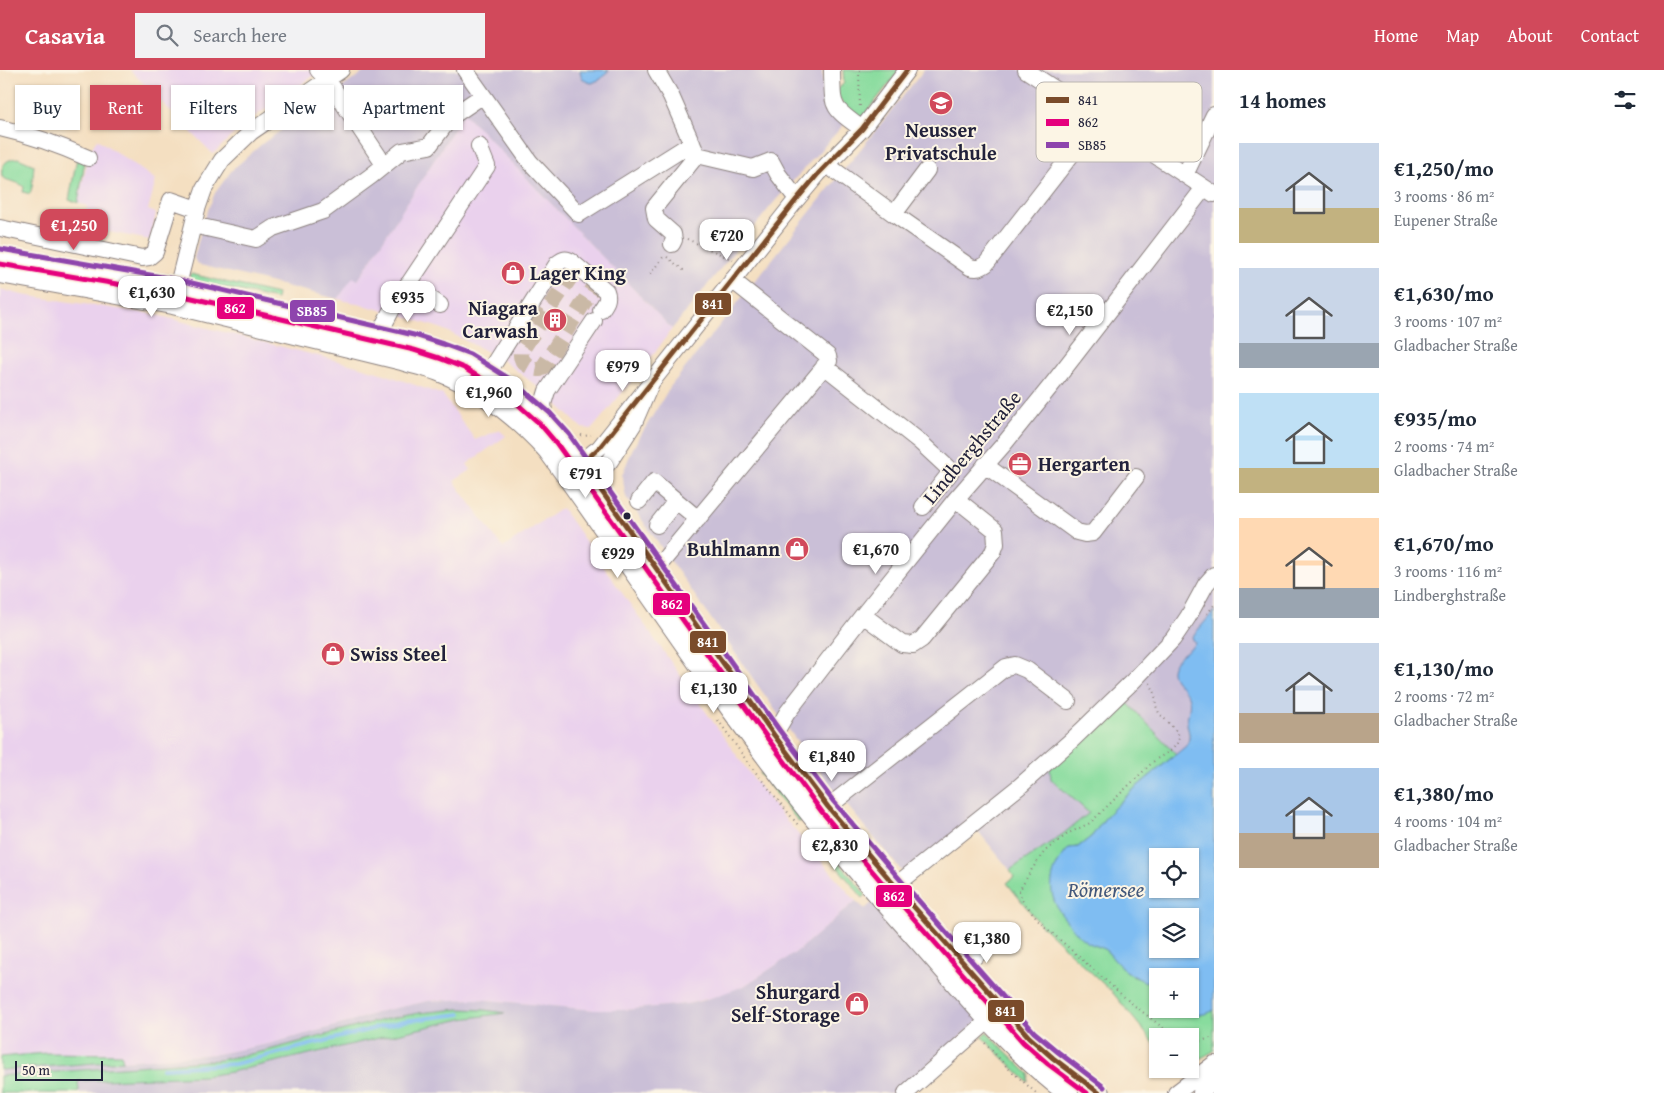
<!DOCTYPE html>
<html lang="en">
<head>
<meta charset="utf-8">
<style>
  :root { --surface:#fff; --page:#f2f2f3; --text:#1f2937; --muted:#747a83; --accent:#d1495b }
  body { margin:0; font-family:"Gentium Book Plus",serif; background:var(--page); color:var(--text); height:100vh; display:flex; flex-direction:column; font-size:19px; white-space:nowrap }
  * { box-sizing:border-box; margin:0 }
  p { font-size:16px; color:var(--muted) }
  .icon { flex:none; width:28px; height:28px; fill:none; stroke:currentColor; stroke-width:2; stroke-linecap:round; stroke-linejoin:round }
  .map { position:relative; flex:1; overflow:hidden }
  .drawer { display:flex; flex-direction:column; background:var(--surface); width:450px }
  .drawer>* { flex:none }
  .hud { position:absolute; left:15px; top:15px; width:475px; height:45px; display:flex; gap:10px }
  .controls { position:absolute; left:1149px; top:778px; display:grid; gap:10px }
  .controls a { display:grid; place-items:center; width:50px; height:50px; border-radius:0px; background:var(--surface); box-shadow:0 1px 4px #0004; font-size:25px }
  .scale { position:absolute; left:15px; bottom:12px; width:88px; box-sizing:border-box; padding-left:5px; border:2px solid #22223b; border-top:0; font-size:14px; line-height:18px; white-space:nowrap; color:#22223b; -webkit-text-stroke:4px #fcf5e5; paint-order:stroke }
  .price { position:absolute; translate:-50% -42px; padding:0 11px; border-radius:10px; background:#fff; color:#222; font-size:16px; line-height:32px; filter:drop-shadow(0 1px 2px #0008) }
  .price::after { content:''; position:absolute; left:50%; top:30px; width:15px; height:11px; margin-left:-8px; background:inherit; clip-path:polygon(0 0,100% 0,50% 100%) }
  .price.active { background:var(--accent); color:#fff }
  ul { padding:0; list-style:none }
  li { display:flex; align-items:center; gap:15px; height:125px; padding:0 25px }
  li span { display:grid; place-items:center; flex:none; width:140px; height:100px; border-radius:0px; color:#555 }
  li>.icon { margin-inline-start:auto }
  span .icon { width:60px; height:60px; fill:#fffc; stroke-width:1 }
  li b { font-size:21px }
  h2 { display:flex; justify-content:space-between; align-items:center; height:60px; padding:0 25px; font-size:21px }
  .pill { padding:0 18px; border-radius:0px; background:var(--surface); box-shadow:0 1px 4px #0004; font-size:18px; line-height:45px }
  .pill.active { background:var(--accent); color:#fff }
  header { display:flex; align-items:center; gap:30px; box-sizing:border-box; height:70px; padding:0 25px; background:var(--accent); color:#fff }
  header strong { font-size:24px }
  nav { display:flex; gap:28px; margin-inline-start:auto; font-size:18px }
  .search { width:350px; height:45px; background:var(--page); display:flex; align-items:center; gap:12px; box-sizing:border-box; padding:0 18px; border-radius:0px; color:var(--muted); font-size:19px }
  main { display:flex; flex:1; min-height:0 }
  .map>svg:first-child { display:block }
</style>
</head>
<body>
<header>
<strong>Casavia</strong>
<div class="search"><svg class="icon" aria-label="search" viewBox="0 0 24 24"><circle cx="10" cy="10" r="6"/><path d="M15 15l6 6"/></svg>Search here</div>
<nav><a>Home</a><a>Map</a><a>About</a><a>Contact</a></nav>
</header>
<main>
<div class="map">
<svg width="1214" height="1023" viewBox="0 0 1214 1023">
  <rect width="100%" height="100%" fill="#fcf5e5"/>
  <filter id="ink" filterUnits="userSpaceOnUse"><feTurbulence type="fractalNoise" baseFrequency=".02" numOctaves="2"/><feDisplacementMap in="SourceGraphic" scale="10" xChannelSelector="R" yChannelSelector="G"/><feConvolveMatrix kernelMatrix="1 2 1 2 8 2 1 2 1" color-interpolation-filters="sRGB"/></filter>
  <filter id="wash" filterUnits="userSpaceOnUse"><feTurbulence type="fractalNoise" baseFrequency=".0096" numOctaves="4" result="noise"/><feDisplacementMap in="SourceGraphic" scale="20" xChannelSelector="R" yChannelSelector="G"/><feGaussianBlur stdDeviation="1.12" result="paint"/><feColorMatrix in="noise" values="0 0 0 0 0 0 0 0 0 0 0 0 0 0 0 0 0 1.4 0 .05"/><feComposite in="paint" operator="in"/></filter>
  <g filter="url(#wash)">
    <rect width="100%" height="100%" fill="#f4dfc1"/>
    <path fill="#ead1ed" d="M130,0h192l-78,54 -31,30z
      M464,43l208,216 -22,30 -58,70 -10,-1 -41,-39 -40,-30 -58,-30 -49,-16 -56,-14 15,-23 5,4z
      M97,69l59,41 -8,30 8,3 -6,27 -66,-13 3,-21 -9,-3 11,-50z
      M0,219l22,6 130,19 194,49 38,11 59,21 32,45 24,-10 7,6 -39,28 4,6 -17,11 49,67 59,-40 190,269 27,35 77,89 -61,52 -51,33 -18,8 -39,10 -62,6h-31l-119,-11 -46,2 -47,10 -35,12 -78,21 -52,10 -217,16z"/>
    <path fill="#cabfd7" d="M367,0h455l2,34 22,18 -71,79 -103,128 -208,-216 -106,167 -5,-3 -15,22 -138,-34 -4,-3 -2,-4 10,-38 11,-27 17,-23 31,-27z
      M924,0h290v541l-22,26 3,7 -7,8 -11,6 5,30 6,8 2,9 -3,19 2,14 -3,8 -10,8 -54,-57 -71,82 38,34 -26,21 -53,36 -41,-50 -64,55 -69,-83 -42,-55 -168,-240 -4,-22 11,-27 37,-61z
      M856,831l9,8 9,-8 107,118 -85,74h-817l-1,-2 -9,2h-69v-23l217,-16 52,-10 78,-21 35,-12 47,-10 46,-2 119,11h31l62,-6 18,-4 39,-14 51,-33z"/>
    <path fill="#88dc9e" stroke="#557f6c" d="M843,0h57l-40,50 -13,-10 -12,-18 9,-9z
      M18,88l16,7 -2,22 -2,7 -7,-2 1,-5c-6,-6 -15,-5 -22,-10 -2,-12 4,-18 16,-19z
      M77,88l8,2 -7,43 -9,-3z
      M191,204l86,20 -1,5 -85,-19 -2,-5z
      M1121,626l55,58 -42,35 -26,25 -16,22 -14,11 -9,1 16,93 21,9 13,15 15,12 13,3 10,11 1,18 54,2 2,-1v41l-24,13v-28h-32l-1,11 -44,-54 -73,-69 -33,-41 7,-6 -4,-7 53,-36 26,-21 -38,-34 -1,-10z
      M759,703l7,1 6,5 31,41 -4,2z
      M823,773l43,52 -3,3 -44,-53z
      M459,939l25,1 21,3 -43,6 -231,53 -26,4 -127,5 1,10 -10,2h-69v-17l219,-16 46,-9 117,-31 37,-7z
      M986,962l43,42 -1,8 -46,-45z
      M46,983l75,1 2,7 -123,9v-13z"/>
    <path fill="#7fbdf2" stroke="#507096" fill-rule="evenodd" d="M580,0h29l-8,9 -9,4c-8,-1 -11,-5 -12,-13z
      M1214,541v399c-10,7 -22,5 -33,-1h9v-33h-32l-1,15 -9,-11 -2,2c-10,-4 -21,-11 -29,-19 -4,-4 -8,-11 -13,-14 -5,-3 -12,-4 -17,-7 -7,-4 -12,-11 -17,-17 -24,-26 -25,-50 -1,-77l9,-1 14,-11 16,-22 26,-25 52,-43c1,-3 3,-5 3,-8 1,-5 -2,-10 -2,-15 0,-9 5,-18 1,-27 -5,-10 -20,-18 -15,-30 4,-10 14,-14 22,-22l-3,-7zM1158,786h32v33h-32zM1158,846h32v33h-32z"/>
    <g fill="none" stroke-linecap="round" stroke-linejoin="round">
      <path stroke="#7fbdf2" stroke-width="4" d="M163,998l72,-4 168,-43 58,-7"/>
    </g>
  </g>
  <g filter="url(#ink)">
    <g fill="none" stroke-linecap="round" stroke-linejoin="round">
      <path stroke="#cab9a6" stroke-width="16" stroke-dasharray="16 8" stroke-linecap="butt" d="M573,203l-52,78c-2,11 9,18 19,18l4,-3 50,-80"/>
      <g stroke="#8b807e" stroke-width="18">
        <path id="minor" d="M318,0l9,9 54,81
          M465,0l65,92 49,52 113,-71
          M656,0l15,26 26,59 56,13 18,-7 7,13 19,25
          M832,0c1,38 -2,36 30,59
          M1026,0l188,124
          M0,58c31,7 59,17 88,30
          M827,95l67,49 76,53c7,2 10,1 16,-3l114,-146
          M1185,105l29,-60
          M894,144l33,-44
          M193,155l63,14 17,-11 50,-17 48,-35 31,-25 27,-5 22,-29 31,-21
          M0,158l142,30 7,-1 6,-5 16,-52 26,9
          M672,174l2,-4 -1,-6 -17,-15 -2,-11 43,-53
          M408,214l32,21
          M175,227l22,-88 7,-20 18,-29 29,-28 90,-62
          M379,264l13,-25 95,-143 -8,-20
          M824,296l95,75 29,27 2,5 -27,34
          M488,303l69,-109c6,-5 9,-6 15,-2l34,29c3,8 0,12 -5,19
          M652,311l-19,44 -23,36 -17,18 -10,5 -11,-1c2,-17 15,-25 28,-36l197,-248 21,-25 44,-45 45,-59
          M545,349l-2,-15 4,-13 47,-70
          M985,395l92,67 8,2 8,-1 43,-56
          M639,431l15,-19 44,37
          M657,455l19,-24
          M656,499l173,-208 -1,-5 -96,-76
          M863,545l39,29 11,1 9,-6 71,-87 3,-8 -1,-14 -39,-31
          M774,665l13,-22 76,-98 93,-116 48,-55 50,-62 150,-194
          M828,737l178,-140 9,-2 12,5 41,31
          M895,816l125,-100 53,-47 61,-59 39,-41 15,-22 18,-33 8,-9
          M965,895l37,-32
          M906,1023l83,-73
          M1176,1023l38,-29
          M1201,1023l13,-12"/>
      </g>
      <g stroke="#8b807e" stroke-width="22">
        <path id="major" d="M0,186l177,31 239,56 25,8 26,10 42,26 36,32 18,20 18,24 193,272 54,72 63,74 138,156 24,21 46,35
          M0,203l173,31 229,56c12,4 25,6 37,11 43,17 78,45 109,79 89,122 171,250 266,368 34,43 70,83 106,124 46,52 91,109 148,151"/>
      </g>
      <path stroke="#8b807e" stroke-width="2" stroke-dasharray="1 4" stroke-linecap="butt" d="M859,0l1,39
        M687,169l46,21
        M667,187l16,13 -2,3
        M650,204l14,-18
        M581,365l3,1 7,-1
        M1207,544l7,-9
        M1150,613l5,10 1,13 3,7 19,20 1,8 -7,9 -17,10 -65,63 -21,10 -24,18 -13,18 -13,22 3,9 20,24 89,79 40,31 7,2
        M718,650l31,44 49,61
        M1190,971h11l13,-4
        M985,973l23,25 28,25"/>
      <use href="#minor" stroke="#fff" stroke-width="16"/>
      <use href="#major" stroke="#fff" stroke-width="20"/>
      <g stroke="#fcf5e5" stroke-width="9">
        <path id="bus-1" d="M593,409l181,256 54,72 63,74 138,156 24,21 46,35
          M572,413l6,-16 22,-20 197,-248 21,-25 44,-45 45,-59"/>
      </g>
      <g stroke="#fcf5e5" stroke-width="9">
        <path id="bus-2" d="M0,194l175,30 239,56 25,8 25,10 41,25 35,31 17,20 211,295 54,73 63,74 138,156 25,22 39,29"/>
      </g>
      <g stroke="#fcf5e5" stroke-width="9">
        <path id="bus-3" d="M1,179l178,31 239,56 25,8 27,10 43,27 37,32 19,21 211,297 54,71 63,74 137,156 24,20 46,35"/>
      </g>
      <use href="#bus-1" stroke="#7a4b2a" stroke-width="5"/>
      <use href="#bus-2" stroke="#e5007d" stroke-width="5"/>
      <use href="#bus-3" stroke="#8e44ad" stroke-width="5"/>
    </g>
  </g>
  <defs>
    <g id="school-disc" transform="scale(1.25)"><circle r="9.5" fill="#d1495b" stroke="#fcf5e5"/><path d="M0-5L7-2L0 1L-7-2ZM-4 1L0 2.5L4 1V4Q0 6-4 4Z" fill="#fff"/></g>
    <g id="shop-disc" transform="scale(1.25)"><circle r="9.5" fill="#d1495b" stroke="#fcf5e5"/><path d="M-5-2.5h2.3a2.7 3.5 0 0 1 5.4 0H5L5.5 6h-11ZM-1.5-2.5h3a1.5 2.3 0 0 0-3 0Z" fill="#fff"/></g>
    <g id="building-disc" transform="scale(1.25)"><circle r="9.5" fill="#d1495b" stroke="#fcf5e5"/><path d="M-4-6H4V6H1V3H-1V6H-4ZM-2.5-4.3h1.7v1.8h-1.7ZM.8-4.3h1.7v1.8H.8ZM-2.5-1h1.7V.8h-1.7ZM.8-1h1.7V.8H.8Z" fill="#fff"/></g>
    <g id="office-disc" transform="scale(1.25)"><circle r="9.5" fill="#d1495b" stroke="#fcf5e5"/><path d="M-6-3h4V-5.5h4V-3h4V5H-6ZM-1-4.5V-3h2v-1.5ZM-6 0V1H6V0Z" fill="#fff"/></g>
  </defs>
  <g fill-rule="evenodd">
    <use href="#school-disc" x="941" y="33"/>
    <use href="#shop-disc" x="513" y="203"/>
    <use href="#building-disc" x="555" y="250"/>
    <use href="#office-disc" x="1020" y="394"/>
    <use href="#shop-disc" x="797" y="479"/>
    <use href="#shop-disc" x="333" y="584"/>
    <use href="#shop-disc" x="857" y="934"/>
  </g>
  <circle fill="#22223b" stroke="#fcf5e5" stroke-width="2" cx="627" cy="446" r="4.5"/>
  <g text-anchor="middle" stroke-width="4" stroke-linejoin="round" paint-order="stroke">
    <g font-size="20" font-weight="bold" fill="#22223b" stroke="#fcf5e5" text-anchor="start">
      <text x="941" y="67" text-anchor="middle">Neusser<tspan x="941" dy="23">Privatschule</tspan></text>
      <text x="530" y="210">Lager King</text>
      <text x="538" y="245" text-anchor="end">Niagara<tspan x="538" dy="23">Carwash</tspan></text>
      <text x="1038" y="401">Hergarten</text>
      <text x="780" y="486" text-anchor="end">Buhlmann</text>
      <text x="350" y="591">Swiss Steel</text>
      <text x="840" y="929" text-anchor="end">Shurgard<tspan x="840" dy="23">Self-Storage</tspan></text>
    </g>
    <g font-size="20" fill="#22223b" stroke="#fcf5e5">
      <text transform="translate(972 377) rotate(-50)" y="7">Lindberghstraße</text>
    </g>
    <g font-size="21" font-style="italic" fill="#43587b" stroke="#fcf5e5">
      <text x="1106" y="827">Römersee</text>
    </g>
  </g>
  <rect x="1036" y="12" width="166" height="80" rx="8" fill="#fcf5e5" stroke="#bbb6b2" stroke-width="1"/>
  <rect x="1046" y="27" width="23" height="6" fill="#7a4b2a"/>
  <rect x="1046" y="49" width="23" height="7" fill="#e5007d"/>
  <rect x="1046" y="72" width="23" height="6" fill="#8e44ad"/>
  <g font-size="14" fill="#22223b">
    <text x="1078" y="35">841</text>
    <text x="1078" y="57">862</text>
    <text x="1078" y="80">SB85</text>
  </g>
  <g stroke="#fcf5e5" stroke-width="2">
    <rect x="694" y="222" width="38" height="24" rx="5" fill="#7a4b2a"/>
    <rect x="216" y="226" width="39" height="24" rx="5" fill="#e5007d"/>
    <rect x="289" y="229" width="47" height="24" rx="5" fill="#8e44ad"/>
    <rect x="652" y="522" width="39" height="24" rx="5" fill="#e5007d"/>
    <rect x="689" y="560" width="38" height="24" rx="5" fill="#7a4b2a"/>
    <rect x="875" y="814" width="38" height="24" rx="5" fill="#e5007d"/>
    <rect x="987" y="929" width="38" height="24" rx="5" fill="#7a4b2a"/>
  </g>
  <g font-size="14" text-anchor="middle" font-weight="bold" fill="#fff">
    <text x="713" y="239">841</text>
    <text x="235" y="243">862</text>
    <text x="312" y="246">SB85</text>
    <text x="672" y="539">862</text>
    <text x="708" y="577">841</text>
    <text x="894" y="831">862</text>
    <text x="1006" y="946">841</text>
  </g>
</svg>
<div class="controls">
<a><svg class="icon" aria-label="locate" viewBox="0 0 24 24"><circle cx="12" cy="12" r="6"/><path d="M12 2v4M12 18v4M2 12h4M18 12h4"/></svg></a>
<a><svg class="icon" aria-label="layers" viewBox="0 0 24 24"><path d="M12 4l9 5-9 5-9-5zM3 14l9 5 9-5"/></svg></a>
<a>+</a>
<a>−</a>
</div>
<div class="scale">50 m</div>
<b class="price active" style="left:74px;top:181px">€1,250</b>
<b class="price" style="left:727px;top:191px">€720</b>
<b class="price" style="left:152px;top:248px">€1,630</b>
<b class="price" style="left:408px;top:253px">€935</b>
<b class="price" style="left:1070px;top:266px">€2,150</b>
<b class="price" style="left:623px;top:322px">€979</b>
<b class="price" style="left:489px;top:348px">€1,960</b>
<b class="price" style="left:586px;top:429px">€791</b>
<b class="price" style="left:876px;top:505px">€1,670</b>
<b class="price" style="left:618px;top:509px">€929</b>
<b class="price" style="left:714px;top:644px">€1,130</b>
<b class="price" style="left:832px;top:712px">€1,840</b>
<b class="price" style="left:835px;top:801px">€2,830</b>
<b class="price" style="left:987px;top:894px">€1,380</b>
<div class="hud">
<a class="pill">Buy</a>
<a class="pill active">Rent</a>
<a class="pill">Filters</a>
<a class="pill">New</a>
<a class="pill">Apartment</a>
</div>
</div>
<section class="drawer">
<h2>14 homes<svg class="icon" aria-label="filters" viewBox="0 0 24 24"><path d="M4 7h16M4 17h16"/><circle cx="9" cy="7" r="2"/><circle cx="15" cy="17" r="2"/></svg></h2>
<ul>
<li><span style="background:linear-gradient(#c9d6e8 65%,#c2b280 0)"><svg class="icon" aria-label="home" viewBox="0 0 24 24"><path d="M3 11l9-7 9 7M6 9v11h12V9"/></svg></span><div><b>€1,250/mo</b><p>3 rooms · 86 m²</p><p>Eupener Straße</p></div></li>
<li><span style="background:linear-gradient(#c9d6e8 75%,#9aa5b1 0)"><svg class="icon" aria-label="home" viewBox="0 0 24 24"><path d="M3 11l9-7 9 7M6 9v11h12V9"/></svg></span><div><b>€1,630/mo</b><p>3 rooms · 107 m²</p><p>Gladbacher Straße</p></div></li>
<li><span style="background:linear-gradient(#bfe0f5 75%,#c2b280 0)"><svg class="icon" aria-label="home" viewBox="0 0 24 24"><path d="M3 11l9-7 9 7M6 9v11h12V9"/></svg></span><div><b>€935/mo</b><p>2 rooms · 74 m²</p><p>Gladbacher Straße</p></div></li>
<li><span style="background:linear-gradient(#ffd9b3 70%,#9aa5b1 0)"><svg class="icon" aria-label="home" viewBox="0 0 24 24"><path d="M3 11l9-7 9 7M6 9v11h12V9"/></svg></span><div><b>€1,670/mo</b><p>3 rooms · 116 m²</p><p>Lindberghstraße</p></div></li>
<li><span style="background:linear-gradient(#c9d6e8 70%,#b9a48a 0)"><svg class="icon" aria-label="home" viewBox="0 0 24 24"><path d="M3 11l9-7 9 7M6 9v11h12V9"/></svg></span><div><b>€1,130/mo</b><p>2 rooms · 72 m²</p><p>Gladbacher Straße</p></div></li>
<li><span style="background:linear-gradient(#a9c7e8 65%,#b9a48a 0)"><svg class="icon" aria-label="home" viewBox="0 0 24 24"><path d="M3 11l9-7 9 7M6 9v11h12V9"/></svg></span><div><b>€1,380/mo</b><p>4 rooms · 104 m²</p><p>Gladbacher Straße</p></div></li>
</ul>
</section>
</main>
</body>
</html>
